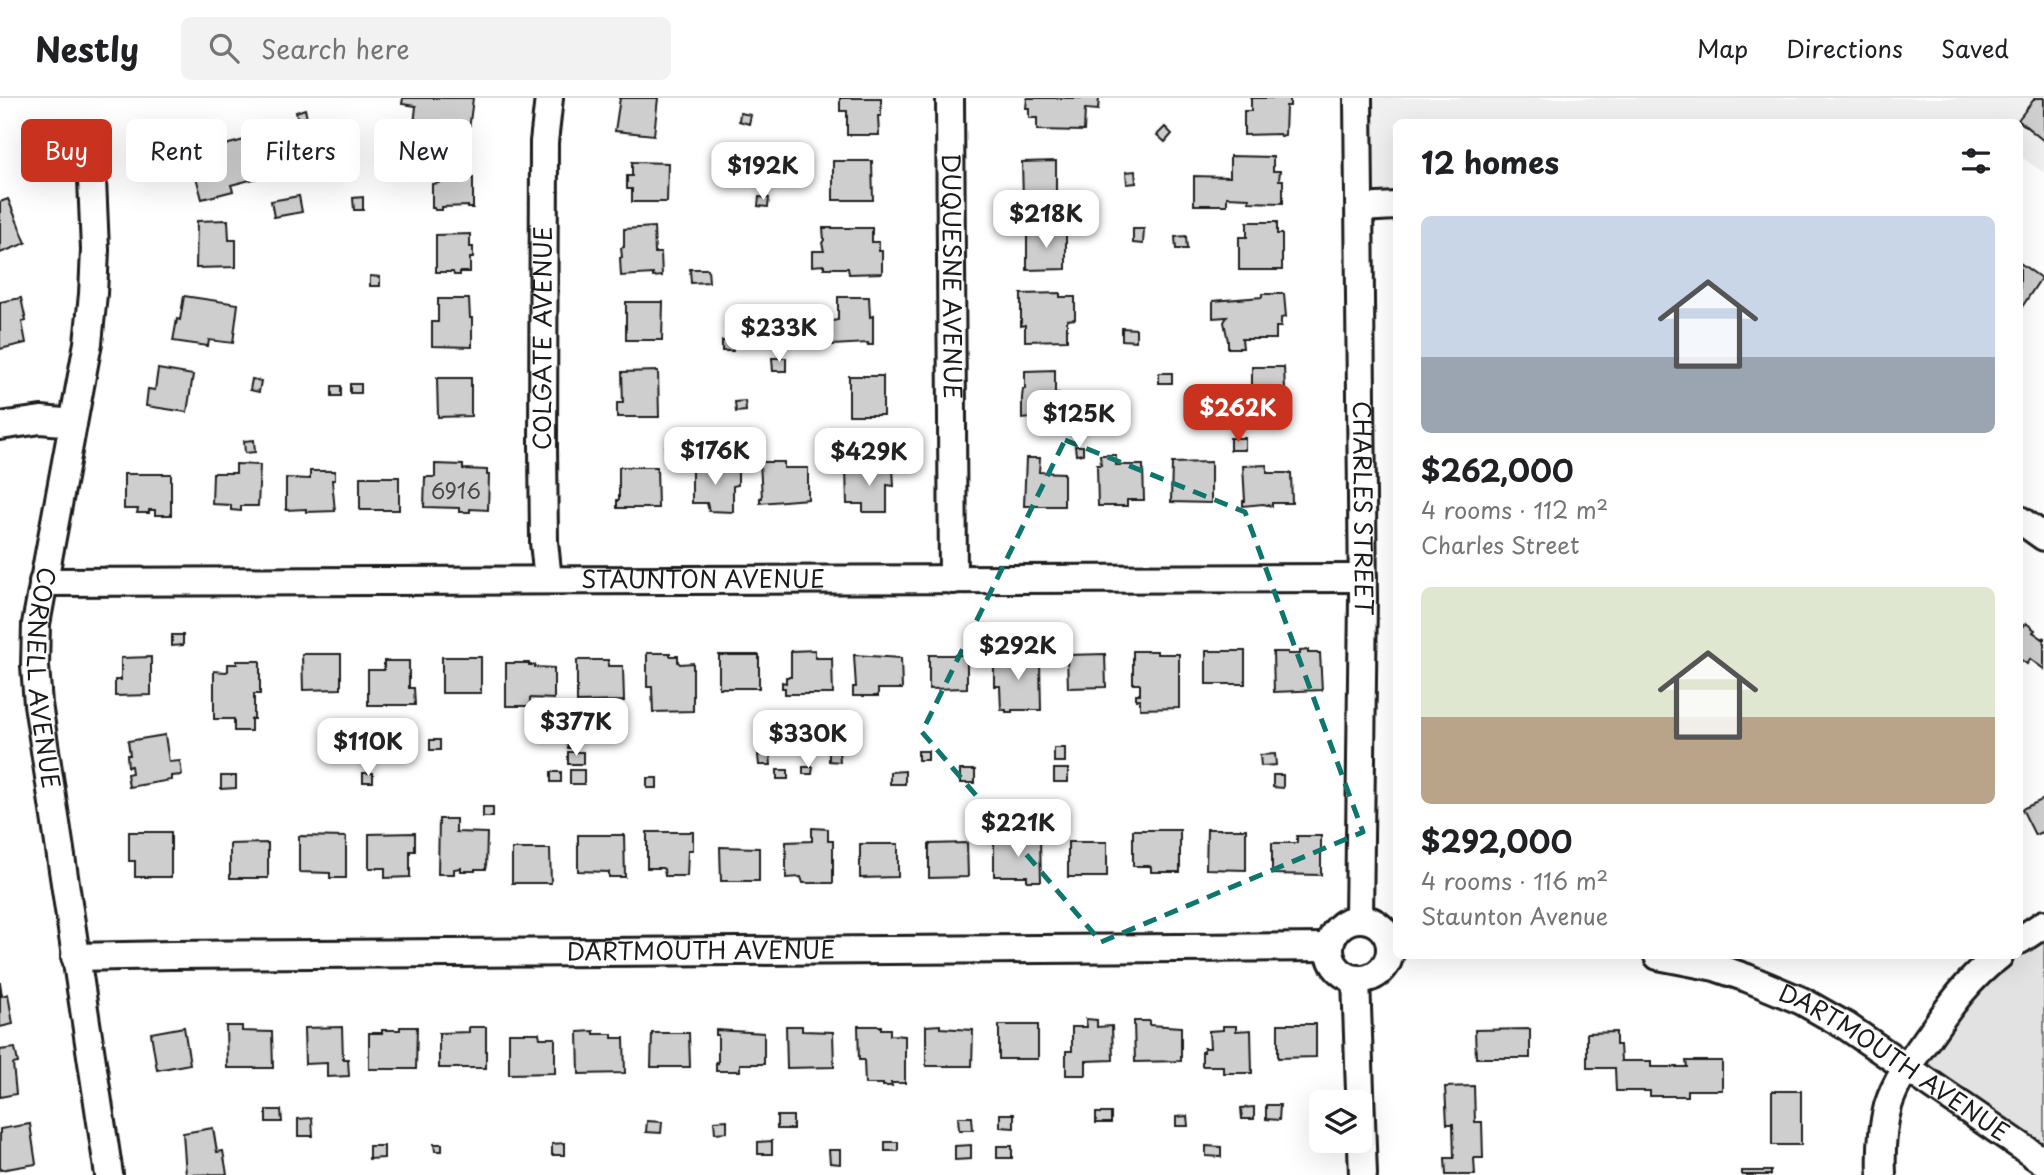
<!DOCTYPE html>
<html lang="en">
<head>
<meta charset="utf-8">
<style>
  :root { --surface:#fff; --page:#f2f2f2; --text:#202124; --muted:#757577; --line:#e0e0e0; --accent:#c8321e }
  body { margin:0; font-family:"Playpen Sans",sans-serif; background:var(--page); color:var(--text); height:100vh; display:flex; flex-direction:column; font-size:26px; white-space:nowrap }
  * { box-sizing:border-box; margin:0 }
  p { font-size:23px; color:var(--muted) }
  .icon { flex:none; width:38px; height:38px; fill:none; stroke:currentColor; stroke-width:2; stroke-linecap:round; stroke-linejoin:round }
  .map { position:relative; flex:1; overflow:hidden }
  .side { position:absolute; left:1393px; top:21px; width:630px; height:840px; display:flex; flex-direction:column; background:var(--surface); border-radius:10px; box-shadow:0 7px 28px #0002 }
  .side>* { flex:none }
  .top-card { position:absolute; left:21px; top:21px; width:665px; height:63px; display:flex; gap:14px }
  .fabs { position:absolute; left:1309px; top:992px; display:grid; gap:14px }
  .fabs a { display:grid; place-items:center; width:63px; height:63px; border-radius:10px; background:var(--surface); box-shadow:0 7px 28px #0002; font-size:35px }
  .price { position:absolute; translate:-50% -60px; padding:0 16px; border-radius:14px; background:#fff; color:#222; font-size:23px; line-height:46px; filter:drop-shadow(0 2px 4px #0008) }
  .price::after { content:''; position:absolute; left:50%; top:42px; width:21px; height:16px; margin-left:-10px; background:inherit; clip-path:polygon(0 0,100% 0,50% 100%) }
  .price.on { background:var(--accent); color:#fff }
  ul { padding:0; list-style:none }
  li { display:grid; align-content:center; gap:14px; height:371px; padding:0 28px }
  li span { display:grid; place-items:center; height:217px; border-radius:10px; color:#555 }
  li>.icon { margin-inline-start:auto }
  span .icon { width:126px; height:126px; fill:#fffc; stroke-width:1 }
  li b { font-size:30px }
  h2 { display:flex; justify-content:space-between; align-items:center; height:84px; padding:0 28px; font-size:30px }
  .chip { padding:0 24px; border-radius:10px; background:var(--surface); box-shadow:0 7px 28px #0002; font-size:24px; line-height:63px }
  .chip.on { background:var(--accent); color:#fff }
  header { display:flex; align-items:center; gap:42px; box-sizing:border-box; height:98px; padding:0 35px; background:var(--surface); border-bottom:2px solid var(--line) }
  header strong { font-size:33px }
  nav { display:flex; gap:38px; margin-inline-start:auto; font-size:24px }
  .search { width:490px; height:63px; background:var(--page); display:flex; align-items:center; gap:18px; box-sizing:border-box; padding:0 24px; border-radius:10px; color:var(--muted); font-size:26px }
  .map>svg:first-child { display:block }
</style>
</head>
<body>
<header>
<strong>Nestly</strong>
<div class="search"><svg class="icon" aria-label="search" viewBox="0 0 24 24"><circle cx="10" cy="10" r="6"/><path d="M15 15l6 6"/></svg>Search here</div>
<nav><a>Map</a><a>Directions</a><a>Saved</a></nav>
</header>
<div class="map">
<svg width="2044" height="1077" viewBox="0 0 2044 1077">
  <rect width="100%" height="100%" fill="#fff"/>
  <filter id="ink" filterUnits="userSpaceOnUse"><feTurbulence type="fractalNoise" baseFrequency=".0143" numOctaves="2"/><feDisplacementMap in="SourceGraphic" scale="14" xChannelSelector="R" yChannelSelector="G"/><feConvolveMatrix kernelMatrix="1 2 1 2 8 2 1 2 1" color-interpolation-filters="sRGB"/></filter>
  <g filter="url(#ink)">
    <path fill="#f0f0f0" d="M1358,0h686v75l-24,-17v-34h-624v88h-38z"/>
    <path fill="#e2e2e2" stroke="#7f7f7f" stroke-width="2" d="M2044,826v235l-136,-94 91,-109h21v-16z"/>
    <path fill="#cecece" stroke="#1c1c1c" stroke-width="2" d="M403,0h70l-4,32 -55,-5 2,-19 -14,-2z
      M620,0h38l-4,37 -39,-4z
      M840,0h41v18h-3l1,19h-32v-24h-7z
      M1027,0h72l-1,12 -13,-1 -1,22 -47,-1v-12h-8v-10h-3z
      M1251,0h39v8h-4l-1,29 -4,1 -1,-2 -36,1v-24h7z
      M2035,0h9v43l-26,-21z
      M305,11l3,14 -9,3 -3,-14z
      M740,15l11,2 -2,9 -10,-3z
      M1165,29l7,7 -7,8 -8,-7z
      M248,41l10,39 -27,7 2,6 -31,8 -6,-22h3l-3,-10 9,-2 -3,-14z
      M1230,58l43,1v14h7l-1,9h4v23l-34,-1v-4l-22,-1v8h-33v-29l36,1z
      M438,62h31v19l4,-1v30h-5v-2l-26,1v3h-7l-1,-2h-2v-24l7,-1z
      M833,63h39l1,39h-40z
      M1056,63v39h-33l-1,-38z
      M632,64l36,1 -1,39h-35v-13h-5v-13h5z
      M1135,73l1,12 -9,1 -1,-12z
      M299,98l3,16 -28,5 -3,-16z
      M363,99v13h-9l-1,-12z
      M759,99l10,1 -1,9 -10,-1z
      M8,101l18,44 -26,10v-51z
      M228,122l1,20h7v27l-40,1 1,-47z
      M1247,124h30v12h5v36h-43v-33h8z
      M654,129l1,26h6l1,23 -9,1v-3l-32,2 -1,-18 2,-1 -1,-9 3,-1v-18z
      M823,130h49v14h7v9h3v22l-33,1 -1,-6h-24v-3l-12,1v-15h12l-2,-8 2,-3z
      M1027,131h7v2l32,-1v39l-39,1z
      M1133,131h11l-1,15 -10,-1z
      M470,136v13h3v11h-3v14h-10v3h-6l-1,-3h-17v-37z
      M1186,138l1,13h-11l-1,-12z
      M2020,165l21,15 -21,32z
      M690,171h18l1,13 -18,1z
      M370,178l10,1v9h-10z
      M1060,195v4h15v22l-8,1v20l-42,1v-16l-4,1v-32z
      M1262,196h22l2,23 -5,1v9h-5v12h-34l1,9h-15v-7l-4,-19 3,-5 -14,1v-17l49,-4z
      M184,198l54,8 -5,39 -24,-3 -1,6 -35,-5 4,-22 3,1z
      M838,199h31l1,20 3,-1v29h-5v-2l-36,2v-24l6,-1z
      M21,200l5,23 -4,1 4,21 -26,6v-47z
      M438,201h31l1,19h2v29l-40,-1v-24h6z
      M626,204h37l-1,38h-36z
      M1122,230l14,1v12l-14,-1z
      M722,243h10l1,10h-11z
      M772,260h14v13h-13z
      M1252,269h32l2,47 -41,1v-24h7z
      M158,271l35,6 -6,37 -41,-6 2,-17 7,1z
      M1055,272v24h8l1,24h-12v-2l-30,3v-21l1,-9h2v-18z
      M658,273l1,46h-42v-14h6l-1,-31z
      M1159,275h13v10h-13z
      M849,278h34v39h-34z
      M437,280h34v38l-33,1z
      M252,281l9,2 -2,11 -9,-2z
      M350,286h11v9h-11z
      M332,288h9v10h-9z
      M745,303l1,10 -10,1 -1,-10z
      M1230,340h15v12h-15z
      M254,342l1,12 -10,1 -1,-12z
      M676,348v11l-11,1v-11z
      M1075,348h8v8l-7,1z
      M821,352h14v13l-14,1z
      M1100,357h16v10h27l1,35h-17v6h-29l-1,-41h4z
      M1026,360h14l-1,14 25,1v33h-40z
      M760,364h24v6h24v31l-48,4v-5h2z
      M1211,364v41l-40,-1 1,-39z
      M236,366l24,1 -2,41h-17v5l-10,-1v-5l-19,-1 1,-31h23z
      M435,366l28,1v4l24,1v5h2l-1,35 -18,-1v3h-11v-4l-35,-1 1,-30h10z
      M1267,367v8h24l1,30h-20v3l-9,-2 -20,2v-5h2l-2,-35z
      M619,369h38l1,41h-41v-8h2z
      M738,369v18l-5,1v26l-24,-1 -2,-8h-15v-35z
      M846,370h47l1,18 -7,-1v27h-24v-8h-16z
      M310,373h25v9h-3l3,31 -29,1v-3l-20,1v-32l24,1z
      M124,376h47v41h-16v-5h-6v3h-12l1,-4h-14z
      M360,379h39v33h-39z
      M2020,525l4,3 2,-3 9,7 -2,2 10,7 1,-2v32l-14,-10 -3,5 -7,-5z
      M172,537h11v10l-11,1z
      M815,552v8h17l1,36h-48v-6h-3v-6l4,1v-6h5v-26z
      M1308,552v3h12l2,37 -48,2 -1,-40h15v2h12v-3z
      M1133,553h24v3h22v54l-39,1v-10l-4,1v-6h4v-10h-7z
      M1206,553h39v33h-39z
      M994,554h23v3h10v7h13l1,48h-29v2h-6v-2h-5l-1,-24h-6z
      M647,555h23v3h8v6l2,2 13,-1v48l-40,1 -1,-25h-5z
      M302,556h39v35l-38,1z
      M1105,556l1,33 -38,1 -1,-33z
      M719,557h40v33h-40z
      M854,557l47,3 1,31h-24v7h-25v-9h3z
      M929,557h38v33l-38,1z
      M151,559v38l-36,1v-16h6v-22z
      M442,559h39v36h-39z
      M577,562h31v6h15l1,35 -47,1z
      M237,563h23v33h-6v25h-3v12h-17v-12h-20v-48l12,1 2,-1v-7h9z
      M384,563h25v27h5l1,17h-47v-35h16z
      M506,565h23v2h6v2l19,1v31l-24,-1v8h-24z
      M165,637l4,27 11,-1 2,14 -11,1v4l-42,7 -2,-13 5,-1 -1,-7 -3,1 -1,-12h3l-2,-14z
      M567,641h6v9h-5z
      M430,642h10v10h-10z
      M362,649h15v10h-14z
      M1054,650h11v14h-11z
      M352,652l1,10h-9l-1,-9z
      M829,653h10l1,11 -11,-1z
      M918,653h10v9h-10z
      M568,654h15v12h-15z
      M770,656l1,11h-12l-1,-10z
      M1275,656l1,11 -15,1 -1,-11z
      M803,669h10l-1,7h-9z
      M1054,671h14v13h-14z
      M570,672h14v14h-14z
      M777,672h11v9h-11z
      M960,672h15v13h-15z
      M905,673v13h-15v-12z
      M551,674h10v10h-10z
      M363,675h10v9h-10z
      M1273,677h10v13l-10,-1z
      M221,678h15v12l-15,1z
      M647,680h10v10h-10z
      M2044,701v32l-9,4 -13,-26z
      M483,709h10v10h-10z
      M439,721h17v13l31,1 -1,36h-11v2h-14v-3l-7,1v5h-16z
      M812,730l16,1v12h5v42h-30l-2,-6 -15,1v-36l26,-1z
      M1207,731h39v41l-40,-1z
      M1133,732h47v42h-29v-5l-2,-1h-16z
      M129,734h42v45h-36v-16h-6z
      M647,734h46v18h-5l-1,26h-22l-1,-7 -2,-1h-15z
      M415,735v18h-5v26l-25,1v-10h-16v-34z
      M578,737h46l1,42h-16v-5l-31,-1z
      M299,738l47,1v41h-16v-5l-31,-1z
      M1297,738h24v39l-49,-1v-31h25z
      M994,742h46l1,41h-14v-5h-33z
      M1068,744h39v35h-39z
      M268,745v35h-38v-34z
      M967,745l1,34 -39,1v-34z
      M860,746h38v33l-38,1z
      M720,749l39,1v33h-38z
      M512,751h38l1,34h-39z
      M0,884l2,14 6,-2 5,30 -13,3z
      M1086,921l11,1v7l15,-1 1,34 -27,1v14h-20v-24h6v-24h15z
      M1134,923h16v4l31,2v34l-46,1z
      M1278,926h38v33l-38,1z
      M940,927v3l33,2 -1,36h-46v-40z
      M999,927h39v34h-39z
      M226,928h16v5l30,1 1,36h-46z
      M786,928h16v5l31,1 1,35 -47,1z
      M858,928h23v3h9v6l15,1v47h-14l1,3h-9v-2h-18l-1,-24h-5z
      M1223,928h13v5l15,-1 1,43h-29v-7h-21v-14h2v-4h6l-1,-17 14,-1z
      M184,929l6,37 -33,6 -6,-37z
      M342,929l1,32h5l1,17 -22,1v-14l-22,1 -1,-36z
      M400,929h17l-1,42h-47v-36h13v-3h18z
      M469,929h17v41h-47v-35l30,-1z
      M1530,931v29h-54l-1,-28z
      M716,932l48,3v31h-24v7h-24v-9l2,1v-28h-2z
      M594,933v3h18v4h12l1,35 -46,1 -1,-42z
      M1616,934v13h4l1,16h30v6h36l-1,-6h36v29h-35v6h-37v-5h-34l-1,-23h-28v-35z
      M509,935h30l1,5h15v35l-46,1z
      M652,935h37l1,34h-39z
      M15,950l3,15 -5,1 3,30 -16,3v-47z
      M1474,988l1,36h7l1,36h-9l1,17h-29l-1,-17h9l-1,-34h-6l-2,-37z
      M1772,993h29v54h-29z
      M1266,1007h14l-1,15 -13,-1z
      M1254,1009v12h-12l-1,-11z
      M266,1012h15l1,12h-16z
      M1096,1015h15v10h-15z
      M1000,1016h14v14l-14,-1z
      M777,1018h16v13h-16z
      M1187,1018l1,10h-12v-9z
      M958,1019h14l1,13h-14z
      M312,1020l1,18h-15v-17z
      M727,1022v12l-12,1 -1,-12z
      M647,1023l15,1 -1,11 -15,-1z
      M30,1026l6,40 -36,6v-41z
      M213,1030l4,24 6,-1 4,23 -41,1 -3,-42z
      M772,1043v13h-14v-12z
      M885,1044h13v9h-13z
      M564,1045v12h-12v-11z
      M434,1046h8v7h-7z
      M971,1047v14l-16,1v-14z
      M369,1048h15v12l-15,1z
      M997,1048h15v12h-15z
      M1206,1048l15,1v10l-15,-1z
      M829,1052h11v14l-10,-1z
      M1742,1073h29v4h-29z"/>
    <g fill="none" stroke-linecap="round" stroke-linejoin="round">
      <g stroke="#1c1c1c" stroke-width="32">
        <g id="minor">
          <path id="s1" d="M950,0l3,482"/>
          <path id="s2" d="M1358,0l5,500 -4,321"/>
          <path id="s3" d="M92,81l3,71 -2,44 -5,49 -52,281 -1,42 3,38 71,471"/>
          <path d="M1360,110l36,-2"/>
          <path d="M0,328l41,-6 32,3"/>
          <path d="M2020,422l24,17"/>
          <path id="s4" d="M548,482l-4,-38 -1,-95 1,-305 5,-44"/>
          <path id="s5" d="M43,484l1320,-4"/>
          <circle cx="1360" cy="851" r="30"/>
          <path d="M2020,842l24,-16"/>
          <path id="s6" d="M1658,858l57,11 32,11 55,23 44,25 198,136"/>
          <path id="s7" d="M75,859l97,-2 1158,-8"/>
          <path d="M1356,881l7,196"/>
          <path d="M1882,1077c-1,-23 0,-47 6,-69 8,-26 25,-48 41,-70 20,-29 41,-59 70,-80"/>
        </g>
      </g>
      <use href="#minor" stroke="#fff" stroke-width="26"/>
    </g>
  </g>
  <path fill="none" stroke="#0f766e" stroke-width="5" stroke-dasharray="14 9" stroke-linejoin="round" d="M1065,342l180,72 118,320 -262,110 -179,-210z"/>
  <g text-anchor="middle" stroke-width="7" stroke-linejoin="round" paint-order="stroke">
    <g font-size="21" fill="#484848">
      <text x="456" y="401">6916</text>
    </g>
    <g font-size="24" fill="#1c1c1c" stroke="#fff">
      <text dy="8" stroke="none"><textPath href="#s1" startOffset="178">DUQUESNE AVENUE</textPath></text>
      <text dy="8" stroke="none"><textPath href="#s4" startOffset="242">COLGATE AVENUE</textPath></text>
      <text dy="8" stroke="none"><textPath href="#s2" startOffset="410">CHARLES STREET</textPath></text>
      <text dy="8" stroke="none"><textPath href="#s5" startOffset="660">STAUNTON AVENUE</textPath></text>
      <text dy="8" stroke="none"><textPath href="#s3" startOffset="504">CORNELL AVENUE</textPath></text>
      <text dy="8" stroke="none"><textPath href="#s7" startOffset="626">DARTMOUTH AVENUE</textPath></text>
      <text dy="8" stroke="none"><textPath href="#s6" startOffset="262">DARTMOUTH AVENUE</textPath></text>
    </g>
  </g>
</svg>
<div class="fabs">
<a><svg class="icon" aria-label="layers" viewBox="0 0 24 24"><path d="M12 4l9 5-9 5-9-5zM3 14l9 5 9-5"/></svg></a>
</div>
<b class="price" style="left:763px;top:104px">$192K</b>
<b class="price" style="left:1046px;top:152px">$218K</b>
<b class="price" style="left:779px;top:266px">$233K</b>
<b class="price on" style="left:1238px;top:346px">$262K</b>
<b class="price" style="left:1079px;top:352px">$125K</b>
<b class="price" style="left:715px;top:389px">$176K</b>
<b class="price" style="left:869px;top:390px">$429K</b>
<b class="price" style="left:1018px;top:584px">$292K</b>
<b class="price" style="left:576px;top:660px">$377K</b>
<b class="price" style="left:808px;top:672px">$330K</b>
<b class="price" style="left:368px;top:680px">$110K</b>
<b class="price" style="left:1018px;top:761px">$221K</b>
<div class="top-card">
<a class="chip on">Buy</a>
<a class="chip">Rent</a>
<a class="chip">Filters</a>
<a class="chip">New</a>
</div>
<section class="side">
<h2>12 homes<svg class="icon" aria-label="filters" viewBox="0 0 24 24"><path d="M4 7h16M4 17h16"/><circle cx="9" cy="7" r="2"/><circle cx="15" cy="17" r="2"/></svg></h2>
<ul>
<li><span style="background:linear-gradient(#c9d6e8 65%,#9aa5b1 0)"><svg class="icon" aria-label="home" viewBox="0 0 24 24"><path d="M3 11l9-7 9 7M6 9v11h12V9"/></svg></span><div><b>$262,000</b><p>4 rooms · 112 m²</p><p>Charles Street</p></div></li>
<li><span style="background:linear-gradient(#dfe7d0 60%,#b9a48a 0)"><svg class="icon" aria-label="home" viewBox="0 0 24 24"><path d="M3 11l9-7 9 7M6 9v11h12V9"/></svg></span><div><b>$292,000</b><p>4 rooms · 116 m²</p><p>Staunton Avenue</p></div></li>
</ul>
</section>
</div>
</body>
</html>
